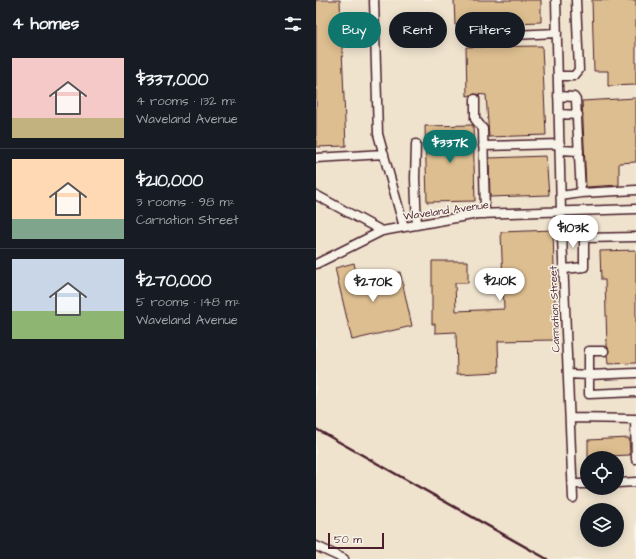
<!DOCTYPE html>
<html lang="en">
<head>
<meta charset="utf-8">
<style>
  :root { --surface:#171b24; --page:#20242c; --text:#f1f3f6; --muted:#9ea1a6; --line:#363941; --accent:#0f766e }
  body { margin:0; font-family:"Architects Daughter",sans-serif; background:var(--page); color:var(--text); height:100vh; display:flex; flex-direction:column; font-size:15px; white-space:nowrap }
  * { box-sizing:border-box; margin:0 }
  p { font-size:13px; color:var(--muted) }
  .icon { flex:none; width:22px; height:22px; fill:none; stroke:currentColor; stroke-width:2; stroke-linecap:round; stroke-linejoin:round }
  .map { position:relative; flex:1; overflow:hidden }
  .panel { display:flex; flex-direction:column; background:var(--surface); width:316px }
  .panel>* { flex:none }
  .top-card { position:absolute; left:12px; top:12px; width:248px; height:36px; display:flex; gap:8px }
  .buttons { position:absolute; left:264px; top:451px; display:grid; gap:8px }
  .buttons a { display:grid; place-items:center; width:44px; height:44px; border-radius:50%; background:var(--surface); box-shadow:0 2px 10px #0003; font-size:20px }
  .scale { position:absolute; left:12px; bottom:10px; width:56px; box-sizing:border-box; padding-left:4px; border:2px solid #4a1f2b; border-top:0; font-size:11px; line-height:14px; white-space:nowrap; color:#4a1f2b; -webkit-text-stroke:3px #f7f3e8; paint-order:stroke }
  .price { position:absolute; translate:-50% -34px; padding:0 9px; border-radius:14px; background:#fff; color:#222; font-size:13px; line-height:26px; filter:drop-shadow(0 1px 2px #0008) }
  .price::after { content:''; position:absolute; left:50%; top:24px; width:12px; height:9px; margin-left:-6px; background:inherit; clip-path:polygon(0 0,100% 0,50% 100%) }
  .price.current { background:var(--accent); color:#fff }
  ul { padding:0; list-style:none }
  li { display:flex; align-items:center; gap:12px; height:100px; padding:0 12px }
  li+li { border-top:1px solid var(--line) }
  li span { display:grid; place-items:center; flex:none; width:112px; height:80px; border-radius:0px; color:#555 }
  li>.icon { margin-inline-start:auto }
  span .icon { width:48px; height:48px; fill:#fffc; stroke-width:1 }
  li b { font-size:17px }
  h2 { display:flex; justify-content:space-between; align-items:center; height:48px; padding:0 12px; font-size:17px }
  .tag { padding:0 14px; border-radius:18px; background:var(--surface); box-shadow:0 2px 10px #0003; font-size:14px; line-height:36px }
  .tag.current { background:var(--accent); color:#fff }
  main { display:flex; flex:1; min-height:0 }
  .map>svg:first-child { display:block }
</style>
</head>
<body>
<main>
<section class="panel">
<h2>4 homes<svg class="icon" aria-label="filters" viewBox="0 0 24 24"><path d="M4 7h16M4 17h16"/><circle cx="9" cy="7" r="2"/><circle cx="15" cy="17" r="2"/></svg></h2>
<ul>
<li><span style="background:linear-gradient(#f6c9c9 75%,#c2b280 0)"><svg class="icon" aria-label="home" viewBox="0 0 24 24"><path d="M3 11l9-7 9 7M6 9v11h12V9"/></svg></span><div><b>$337,000</b><p>4 rooms · 132 m²</p><p>Waveland Avenue</p></div></li>
<li><span style="background:linear-gradient(#ffd9b3 75%,#7fa58c 0)"><svg class="icon" aria-label="home" viewBox="0 0 24 24"><path d="M3 11l9-7 9 7M6 9v11h12V9"/></svg></span><div><b>$210,000</b><p>3 rooms · 98 m²</p><p>Carnation Street</p></div></li>
<li><span style="background:linear-gradient(#c9d6e8 65%,#8fb573 0)"><svg class="icon" aria-label="home" viewBox="0 0 24 24"><path d="M3 11l9-7 9 7M6 9v11h12V9"/></svg></span><div><b>$270,000</b><p>5 rooms · 148 m²</p><p>Waveland Avenue</p></div></li>
</ul>
</section>
<div class="map">
<svg width="320" height="559" viewBox="0 0 320 559">
  <rect width="100%" height="100%" fill="#f7f3e8"/>
  <filter id="ink" filterUnits="userSpaceOnUse"><feTurbulence type="fractalNoise" baseFrequency=".025" numOctaves="2"/><feDisplacementMap in="SourceGraphic" scale="8" xChannelSelector="R" yChannelSelector="G"/><feConvolveMatrix kernelMatrix="1 2 1 2 8 2 1 2 1" color-interpolation-filters="sRGB"/></filter>
  <g filter="url(#ink)">
    <path fill="#efe3ce" fill-rule="evenodd" d="M0,0h320v559h-320zM271,458h30v30h-30zM271,510h30v30h-30z"/>
    <path fill="#ddbe90" stroke="#4a1f2b" d="M0,0h24l6,146 -30,1z
      M138,0h87v22l-86,3z
      M276,0h44v85l-28,1v-15h-14z
      M226,46l4,89 -57,2 -3,-42 -11,-1 -8,2 -1,-49z
      M320,98v64l-17,1v22l-33,2 -4,-86z
      M157,125l2,76 -48,1 -2,-76z
      M230,156l3,39 -59,2 -1,-39z
      M237,230l3,110 -58,1 1,31 -42,2 -1,-42 -21,1v-9h-3v-63h36v22h-13l1,28 48,-2 -3,-77z
      M320,250v113l-28,1 -1,-9 2,-4 -2,-5 -2,-66h-4l-1,-29z
      M38,263l4,19 42,-10 12,54 -60,14 -17,-72z
      M313,438l1,17 -42,2v-17z"/>
    <g fill="none" stroke-linecap="round" stroke-linejoin="round">
      <g stroke="#4a1f2b" stroke-width="11">
        <path id="minor" d="M58,0l4,134 26,93
          M240,0l5,212 12,286
          M152,37l89,-4
          M242,76h16l5,-6 -3,-70
          M242,96l16,1 2,3 5,93
          M159,99v20l8,10 2,85
          M243,114l19,1
          M100,144l-1,35 2,46
          M167,146l77,-2
          M244,150l19,1
          M0,158l68,-4
          M0,195l66,36
          M245,196l20,-3 55,-3
          M0,264l66,-33 96,-17 158,-5
          M248,269l20,-2v-29l52,-1
          M288,351h-15v24l47,-2
          M252,374l21,1v19l47,-2
          M254,418l65,1 1,40
          M301,483l19,-1
          M256,484h15
          M0,546l28,13"/>
      </g>
      <use href="#minor" stroke="#f7f3e8" stroke-width="8"/>
      <path stroke="#4a1f2b" stroke-width="2.5" d="M0,429l231,130"/>
    </g>
  </g>
  <g text-anchor="middle" stroke-width="3" stroke-linejoin="round" paint-order="stroke">
    <g font-size="11" fill="#4a1f2b" stroke="#f7f3e8">
      <text transform="translate(130 210) rotate(-8)" y="4">Waveland Avenue</text>
      <text transform="translate(238 309) rotate(-92)" y="4">Carnation Street</text>
    </g>
  </g>
</svg>
<div class="buttons">
<a><svg class="icon" aria-label="locate" viewBox="0 0 24 24"><circle cx="12" cy="12" r="6"/><path d="M12 2v4M12 18v4M2 12h4M18 12h4"/></svg></a>
<a><svg class="icon" aria-label="layers" viewBox="0 0 24 24"><path d="M12 4l9 5-9 5-9-5zM3 14l9 5 9-5"/></svg></a>
</div>
<div class="scale">50 m</div>
<b class="price current" style="left:134px;top:164px">$337K</b>
<b class="price" style="left:257px;top:249px">$103K</b>
<b class="price" style="left:184px;top:302px">$210K</b>
<b class="price" style="left:57px;top:303px">$270K</b>
<div class="top-card">
<a class="tag current">Buy</a>
<a class="tag">Rent</a>
<a class="tag">Filters</a>
</div>
</div>
</main>
</body>
</html>
